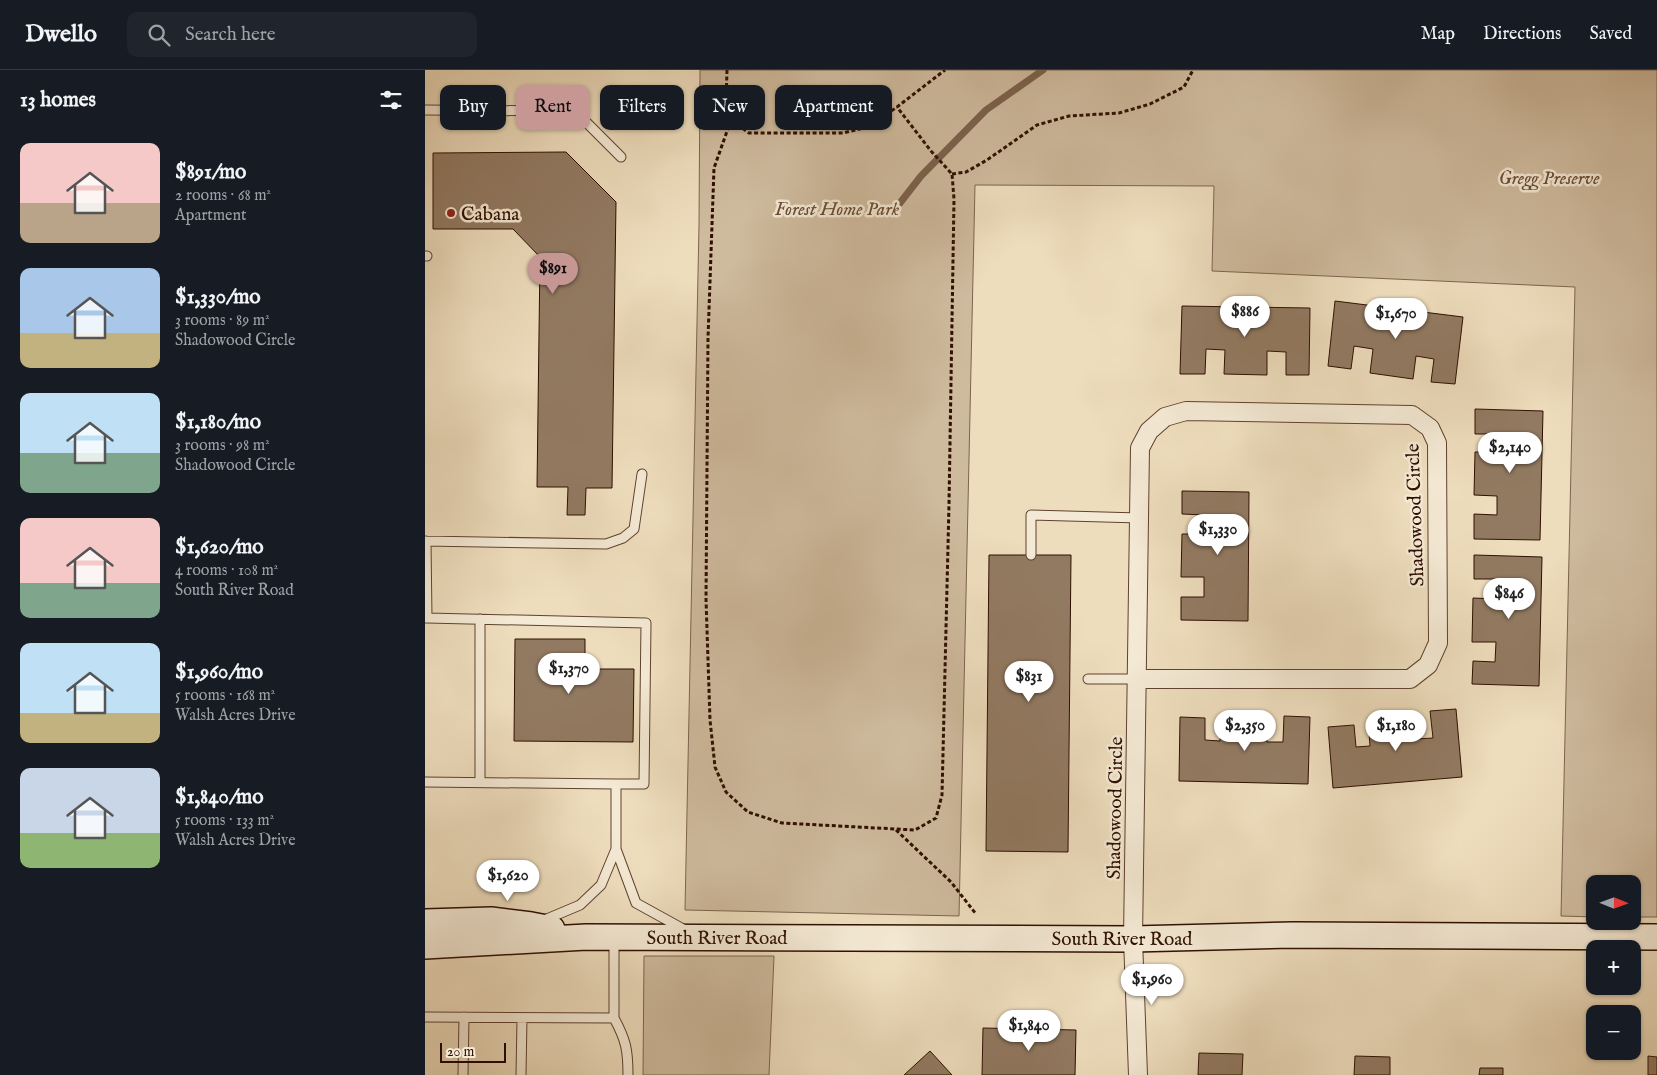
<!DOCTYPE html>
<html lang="en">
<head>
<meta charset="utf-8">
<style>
  :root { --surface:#171b24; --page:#20242c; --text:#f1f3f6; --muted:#9ea1a6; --line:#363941; --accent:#c59692 }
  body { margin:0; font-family:"IM FELL English",serif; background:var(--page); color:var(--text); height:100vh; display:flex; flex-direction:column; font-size:19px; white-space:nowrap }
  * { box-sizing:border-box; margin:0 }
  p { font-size:16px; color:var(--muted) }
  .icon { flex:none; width:28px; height:28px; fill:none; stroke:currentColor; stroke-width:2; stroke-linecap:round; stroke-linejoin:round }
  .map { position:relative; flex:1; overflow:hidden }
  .panel { display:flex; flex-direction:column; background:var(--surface); width:425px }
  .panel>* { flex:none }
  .hud { position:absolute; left:15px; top:15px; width:475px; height:45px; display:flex; gap:10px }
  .needle { width:32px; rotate:91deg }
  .buttons { position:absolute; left:1161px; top:805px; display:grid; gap:10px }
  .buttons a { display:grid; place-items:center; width:55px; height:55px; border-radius:10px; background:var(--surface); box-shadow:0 1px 4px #0004; font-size:25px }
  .scale { position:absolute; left:15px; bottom:12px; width:66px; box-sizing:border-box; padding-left:5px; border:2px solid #2f0f00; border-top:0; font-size:14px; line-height:18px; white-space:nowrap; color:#2f0f00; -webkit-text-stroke:4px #f4e9d4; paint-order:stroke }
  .price { position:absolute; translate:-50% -42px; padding:0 11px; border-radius:18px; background:#fff; color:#222; font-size:16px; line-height:32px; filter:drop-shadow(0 1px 2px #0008) }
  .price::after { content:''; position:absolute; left:50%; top:30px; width:15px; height:11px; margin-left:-8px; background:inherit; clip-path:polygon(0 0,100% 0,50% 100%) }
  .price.on { background:var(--accent); color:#111 }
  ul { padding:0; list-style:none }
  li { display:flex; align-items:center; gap:15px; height:125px; padding:0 20px }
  li span { display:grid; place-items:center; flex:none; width:140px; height:100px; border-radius:10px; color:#555 }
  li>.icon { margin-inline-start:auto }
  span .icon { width:60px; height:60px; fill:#fffc; stroke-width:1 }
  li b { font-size:21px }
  h2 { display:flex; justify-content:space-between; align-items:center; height:60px; padding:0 20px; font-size:21px }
  .pill { padding:0 18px; border-radius:10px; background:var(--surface); box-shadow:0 1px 4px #0004; font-size:18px; line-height:45px }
  .pill.on { background:var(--accent); color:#111 }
  header { display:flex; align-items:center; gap:30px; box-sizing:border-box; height:70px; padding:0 25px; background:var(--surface); border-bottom:1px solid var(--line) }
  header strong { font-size:24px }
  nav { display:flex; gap:28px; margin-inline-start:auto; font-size:18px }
  .search { width:350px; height:45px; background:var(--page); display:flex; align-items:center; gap:12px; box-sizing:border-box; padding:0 18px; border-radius:10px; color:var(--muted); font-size:19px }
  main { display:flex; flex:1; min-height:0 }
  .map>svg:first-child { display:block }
</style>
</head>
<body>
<header>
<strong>Dwello</strong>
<div class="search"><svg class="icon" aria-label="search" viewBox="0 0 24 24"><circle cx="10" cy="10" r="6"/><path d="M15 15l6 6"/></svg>Search here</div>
<nav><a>Map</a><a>Directions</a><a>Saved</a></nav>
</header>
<main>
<section class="panel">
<h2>13 homes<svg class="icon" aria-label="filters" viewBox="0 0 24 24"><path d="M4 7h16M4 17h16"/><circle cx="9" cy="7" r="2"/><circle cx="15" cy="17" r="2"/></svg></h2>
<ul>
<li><span style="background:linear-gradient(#f6c9c9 60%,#b9a48a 0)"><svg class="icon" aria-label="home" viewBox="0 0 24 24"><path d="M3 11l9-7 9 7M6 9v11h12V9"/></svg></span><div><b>$891/mo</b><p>2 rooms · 68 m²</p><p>Apartment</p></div></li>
<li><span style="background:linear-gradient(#a9c7e8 65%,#c2b280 0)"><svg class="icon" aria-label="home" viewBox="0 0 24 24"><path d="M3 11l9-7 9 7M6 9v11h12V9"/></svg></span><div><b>$1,330/mo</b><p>3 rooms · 89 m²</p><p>Shadowood Circle</p></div></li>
<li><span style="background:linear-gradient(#bfe0f5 60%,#7fa58c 0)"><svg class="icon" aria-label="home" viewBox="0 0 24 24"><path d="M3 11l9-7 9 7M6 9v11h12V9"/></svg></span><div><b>$1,180/mo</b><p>3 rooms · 98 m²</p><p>Shadowood Circle</p></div></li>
<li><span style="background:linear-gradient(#f6c9c9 65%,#7fa58c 0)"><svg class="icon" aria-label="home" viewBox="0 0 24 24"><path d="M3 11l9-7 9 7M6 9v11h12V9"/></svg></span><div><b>$1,620/mo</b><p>4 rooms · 108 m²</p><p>South River Road</p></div></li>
<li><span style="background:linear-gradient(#bfe0f5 70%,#c2b280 0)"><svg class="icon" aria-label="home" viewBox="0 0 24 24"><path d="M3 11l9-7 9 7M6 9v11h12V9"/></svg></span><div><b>$1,960/mo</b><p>5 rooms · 168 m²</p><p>Walsh Acres Drive</p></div></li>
<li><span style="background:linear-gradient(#c9d6e8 65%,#8fb573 0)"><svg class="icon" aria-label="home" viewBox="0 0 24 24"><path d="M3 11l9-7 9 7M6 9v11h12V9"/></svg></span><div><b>$1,840/mo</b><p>5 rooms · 133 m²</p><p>Walsh Acres Drive</p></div></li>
</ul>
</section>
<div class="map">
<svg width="1232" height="1005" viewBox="0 0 1232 1005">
  <rect width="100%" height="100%" fill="#eeddbd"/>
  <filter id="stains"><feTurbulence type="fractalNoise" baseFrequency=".004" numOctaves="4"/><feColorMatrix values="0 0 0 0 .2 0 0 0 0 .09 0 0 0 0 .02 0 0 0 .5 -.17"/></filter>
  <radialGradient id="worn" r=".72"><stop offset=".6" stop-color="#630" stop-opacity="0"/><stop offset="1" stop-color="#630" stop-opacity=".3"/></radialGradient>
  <path fill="#ceba9d" stroke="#7e644e" d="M275,0h957v847h-24v-33h-38v33l-34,-1 14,-629 -363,-16 2,-85 -239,-1 -16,731 -274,-6 14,-685z
    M219,886h130l-5,119h-126z"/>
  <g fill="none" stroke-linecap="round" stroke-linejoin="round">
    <path stroke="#7b614b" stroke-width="7" d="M475,133l21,-27 65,-66 57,-40"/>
  </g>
  <path fill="#927a62" stroke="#2f0f00" d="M141,82l50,50 -4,286h-26l-1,27h-18l1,-28h-31l3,-230 -27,-28h-80v-76z
    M910,231l128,16 -8,67 -24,-2 3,-23 -18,-3 -3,23 -43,-6 3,-24 -19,-3 -3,23 -23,-3z
    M757,236l128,2 -1,67h-23v-23l-19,-1v24l-43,-1 1,-24 -19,-1 -1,25h-25z
    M1050,339l68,2 -3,129 -66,-1v-25l23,1v-19l-23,-1 1,-43h22l1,-18h-23z
    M757,421l67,1 -1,129 -67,-1v-23h23v-20h-23l1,-43h23v-19l-23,-1z
    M564,485h82l-3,297 -82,-1z
    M1049,485l68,2 -3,129 -67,-2 1,-23 22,1 1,-20h-24l1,-44 23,1 1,-20h-23z
    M90,569h70v30h49l-1,73 -119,-1z
    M1031,639l6,68 -129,11 -5,-61 26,-2 2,22 14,-1 -2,-27 46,-3 2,23 17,-1 -3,-27z
    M796,646l46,1v25h16l1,-26 26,1 -2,67 -129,-3 1,-64 25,1v22l15,1z
    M558,958l93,2 -1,45h-93z
    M505,981l22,24h-48z
    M774,983l44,1 -1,21h-44z
    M930,986l35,1v18h-36z
    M1223,986l9,1v18h-9z
    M1055,998h23v7h-24z"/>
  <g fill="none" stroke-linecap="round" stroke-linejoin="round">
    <g stroke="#5f422f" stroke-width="11">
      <path id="lane" d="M0,40l135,1 21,6 40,40
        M0,186h2
        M0,471l181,3 17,-6 11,-9 8,-55
        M606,485v-40l109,3
        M0,548h2l-1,-77
        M2,548l219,5 -2,161h-28
        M663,609h50
        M0,712l191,2v65l20,54 49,27
        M55,712v-163
        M117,851l38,-16 21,-20 15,-36
        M0,947l189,1v-80
        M189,948c12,22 14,32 14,57
        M38,1005l1,-58
        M96,1005l1,-57"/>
    </g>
    <g stroke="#5f422f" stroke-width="20">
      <path id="street" d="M713,609h272l18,-14 10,-22 -1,-200 -7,-15 -18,-13 -226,-4 -21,6 -16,14 -9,17 -7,491 5,136"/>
    </g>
    <g stroke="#2f0f00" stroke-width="28">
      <path id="secondary" d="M0,852l66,-2 40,5 21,4
        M0,876l161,-9 547,2 160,-4 364,2"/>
    </g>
    <path stroke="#2f0f00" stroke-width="3" stroke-dasharray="4 2.5" stroke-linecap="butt" d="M302,0l-1,32 5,18 18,13h94l25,-6 29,-20 48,-37
      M306,50l-17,48 -6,170 -2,261 4,121 5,47 11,25 22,20 34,11 133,7 21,-12 6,-23 7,-291 5,-305 -2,-25 -21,-23 -34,-44
      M527,104l14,-2 21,-12 50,-35 32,-9 50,-3 31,-9 34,-17 9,-17
      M471,760l55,52 25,32"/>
    <use href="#lane" stroke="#f4e9d4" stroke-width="9"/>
    <use href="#street" stroke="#f4e9d4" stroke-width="18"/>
    <use href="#secondary" stroke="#f4e9d4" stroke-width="25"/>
  </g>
  <circle fill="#8f2418" stroke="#f4e9d4" stroke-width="2" cx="26" cy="143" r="5"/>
  <g text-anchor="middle" stroke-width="5" stroke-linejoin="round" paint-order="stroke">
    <g font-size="19" font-style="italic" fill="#674b37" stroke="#f4e9d4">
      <text x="1124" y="114">Gregg Preserve</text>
      <text x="412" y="145">Forest Home Park</text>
    </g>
    <g font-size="19" fill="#2f0f00" stroke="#f4e9d4" text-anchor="start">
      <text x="36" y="150">Cabana</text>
    </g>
    <g font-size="19" fill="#2f0f00" stroke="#f4e9d4">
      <text transform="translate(989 445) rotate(-92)" y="7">Shadowood Circle</text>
      <text transform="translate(689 738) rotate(-89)" y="7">Shadowood Circle</text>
      <text x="292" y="874">South River Road</text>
      <text x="697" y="875">South River Road</text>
    </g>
  </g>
  <rect width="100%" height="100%" filter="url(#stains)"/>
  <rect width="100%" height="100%" fill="url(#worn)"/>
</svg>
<div class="buttons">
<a><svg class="needle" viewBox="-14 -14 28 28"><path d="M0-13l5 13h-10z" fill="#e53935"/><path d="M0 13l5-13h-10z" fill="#9ea1a6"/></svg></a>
<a>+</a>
<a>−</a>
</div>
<div class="scale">20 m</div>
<b class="price on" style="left:128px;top:225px">$891</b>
<b class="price" style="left:820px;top:268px">$886</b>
<b class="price" style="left:971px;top:270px">$1,670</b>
<b class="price" style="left:1085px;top:404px">$2,140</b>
<b class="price" style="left:793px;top:486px">$1,330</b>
<b class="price" style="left:1084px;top:550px">$846</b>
<b class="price" style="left:144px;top:625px">$1,370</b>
<b class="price" style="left:604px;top:633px">$831</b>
<b class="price" style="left:820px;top:682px">$2,350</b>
<b class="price" style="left:971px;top:682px">$1,180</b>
<b class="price" style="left:83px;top:832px">$1,620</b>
<b class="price" style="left:727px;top:936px">$1,960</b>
<b class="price" style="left:604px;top:982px">$1,840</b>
<div class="hud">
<a class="pill">Buy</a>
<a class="pill on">Rent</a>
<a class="pill">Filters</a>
<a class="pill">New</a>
<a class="pill">Apartment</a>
</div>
</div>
</main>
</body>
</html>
